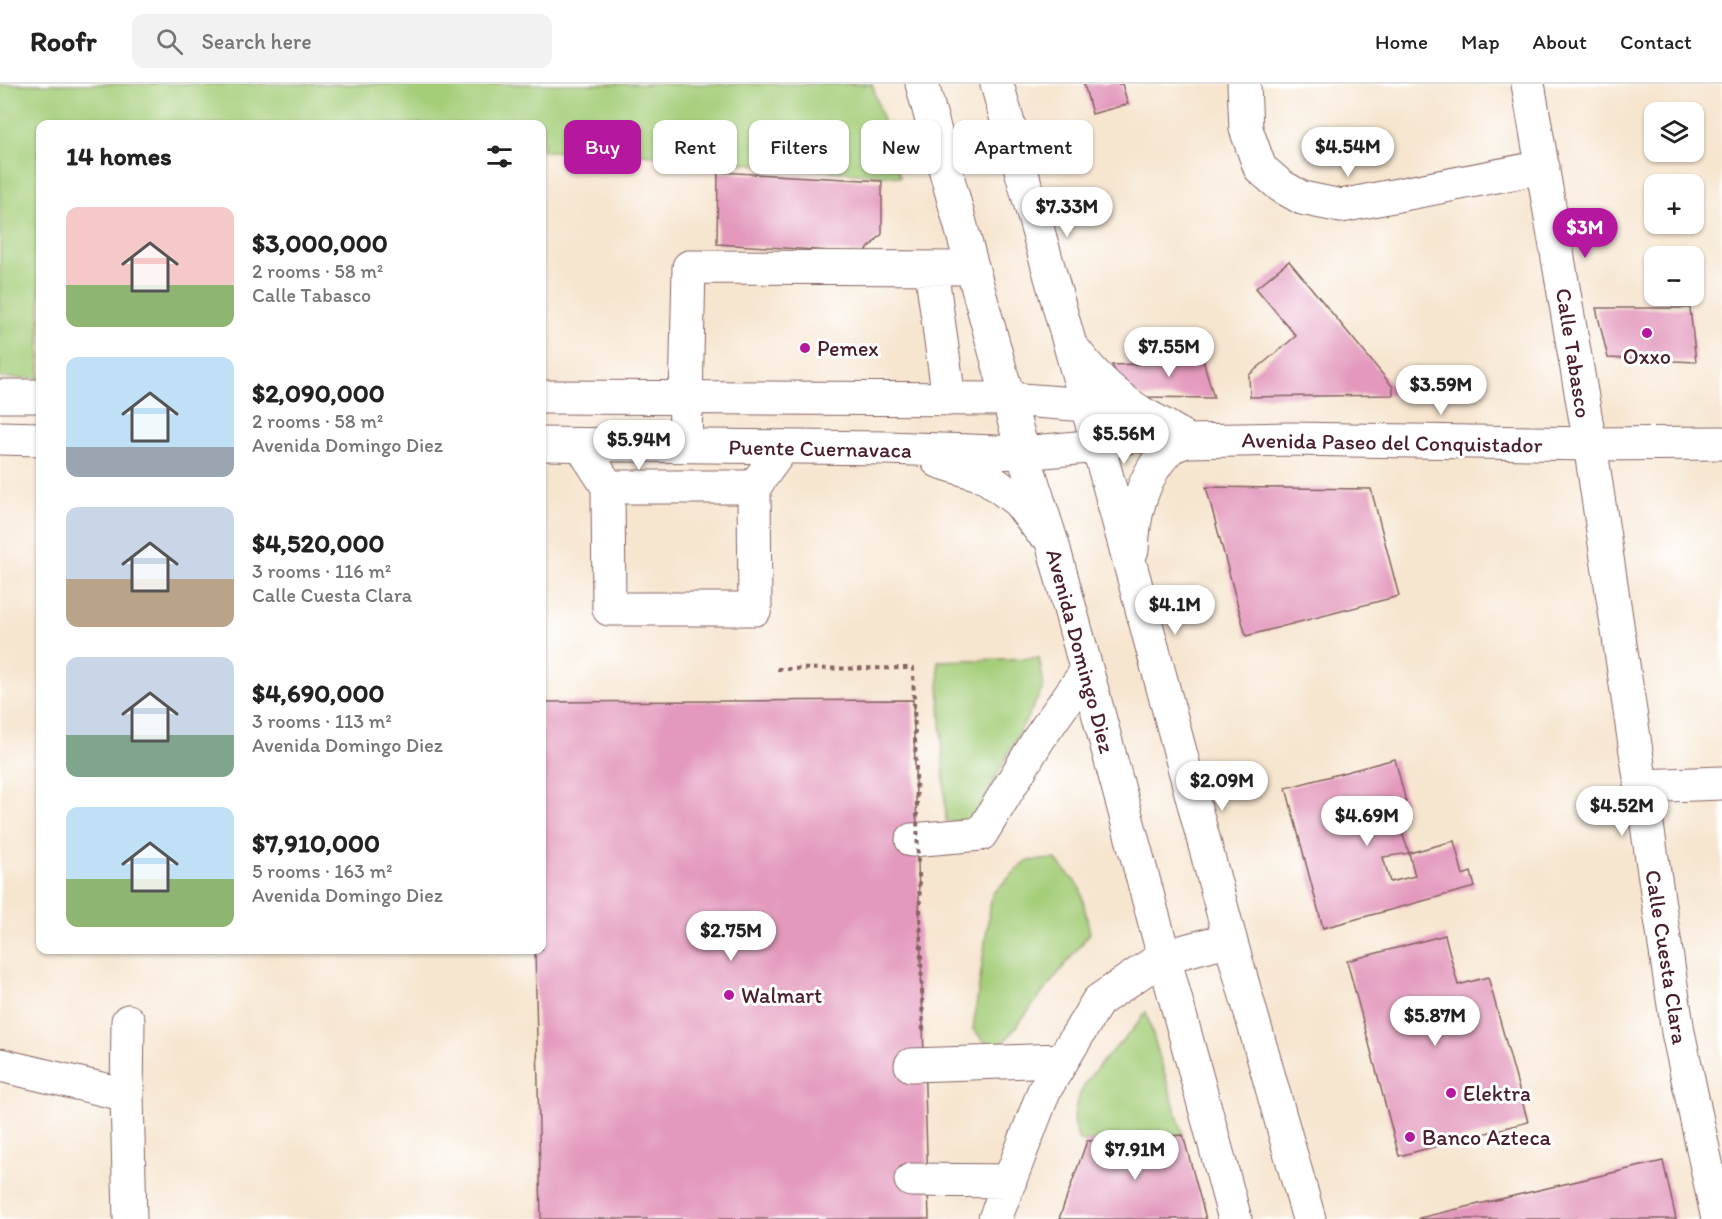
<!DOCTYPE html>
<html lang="en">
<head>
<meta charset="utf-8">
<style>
  :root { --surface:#fff; --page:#f2f2f2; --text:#222; --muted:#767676; --line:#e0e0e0; --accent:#b5179e }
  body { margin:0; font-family:Itim,sans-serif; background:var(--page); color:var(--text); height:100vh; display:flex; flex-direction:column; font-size:22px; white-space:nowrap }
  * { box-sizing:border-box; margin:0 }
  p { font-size:20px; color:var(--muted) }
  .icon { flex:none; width:33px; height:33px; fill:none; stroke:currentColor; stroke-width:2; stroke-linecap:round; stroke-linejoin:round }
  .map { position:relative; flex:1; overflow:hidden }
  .side { position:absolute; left:36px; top:36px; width:510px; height:834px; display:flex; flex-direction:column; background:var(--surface); border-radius:12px; box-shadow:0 2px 4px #0004 }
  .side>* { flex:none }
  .banner { position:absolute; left:564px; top:36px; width:570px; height:54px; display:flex; gap:12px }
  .controls { position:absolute; left:1644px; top:18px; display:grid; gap:12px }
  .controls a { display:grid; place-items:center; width:60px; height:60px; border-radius:12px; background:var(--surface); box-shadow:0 2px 4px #0004; font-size:30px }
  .price { position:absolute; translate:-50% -51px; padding:0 14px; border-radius:21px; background:#fff; color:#222; font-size:20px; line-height:39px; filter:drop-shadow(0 2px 3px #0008) }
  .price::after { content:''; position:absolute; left:50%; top:36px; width:18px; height:14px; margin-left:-9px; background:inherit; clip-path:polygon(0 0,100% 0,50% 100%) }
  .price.current { background:var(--accent); color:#fff }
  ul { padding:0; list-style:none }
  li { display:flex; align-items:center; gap:18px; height:150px; padding:0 30px }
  li span { display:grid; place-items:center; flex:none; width:168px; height:120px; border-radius:12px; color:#555 }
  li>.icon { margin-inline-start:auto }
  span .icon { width:72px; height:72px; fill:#fffc; stroke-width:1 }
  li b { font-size:26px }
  h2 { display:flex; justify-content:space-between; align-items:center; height:72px; padding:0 30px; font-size:26px }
  .pill { padding:0 21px; border-radius:12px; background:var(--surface); box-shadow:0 2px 4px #0004; font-size:21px; line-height:54px }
  .pill.current { background:var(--accent); color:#fff }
  header { display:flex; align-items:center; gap:36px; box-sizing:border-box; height:84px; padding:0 30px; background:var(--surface); border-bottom:2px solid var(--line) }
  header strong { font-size:28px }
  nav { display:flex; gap:33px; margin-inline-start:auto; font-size:21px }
  .search { width:420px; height:54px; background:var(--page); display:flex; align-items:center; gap:15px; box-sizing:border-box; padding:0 21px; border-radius:12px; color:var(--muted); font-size:22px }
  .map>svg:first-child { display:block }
</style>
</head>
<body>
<header>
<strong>Roofr</strong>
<div class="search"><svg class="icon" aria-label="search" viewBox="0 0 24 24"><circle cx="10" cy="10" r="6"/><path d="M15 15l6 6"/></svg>Search here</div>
<nav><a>Home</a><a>Map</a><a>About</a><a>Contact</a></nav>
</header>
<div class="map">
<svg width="1722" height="1135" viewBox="0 0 1722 1135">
  <rect width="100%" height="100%" fill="#fff"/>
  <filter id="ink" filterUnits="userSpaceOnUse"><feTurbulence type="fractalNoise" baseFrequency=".0167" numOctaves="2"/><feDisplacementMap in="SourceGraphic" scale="12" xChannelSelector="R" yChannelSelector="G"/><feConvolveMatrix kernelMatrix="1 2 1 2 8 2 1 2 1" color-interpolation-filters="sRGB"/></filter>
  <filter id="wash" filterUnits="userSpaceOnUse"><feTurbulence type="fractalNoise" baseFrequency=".008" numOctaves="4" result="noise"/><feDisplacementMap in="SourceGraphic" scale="24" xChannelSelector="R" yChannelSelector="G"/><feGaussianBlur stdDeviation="1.35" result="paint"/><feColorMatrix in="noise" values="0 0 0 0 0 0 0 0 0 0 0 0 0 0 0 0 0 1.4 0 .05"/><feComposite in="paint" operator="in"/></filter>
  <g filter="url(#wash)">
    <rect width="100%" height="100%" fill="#f6e5cf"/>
    <path fill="#a5ce79" stroke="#787652" stroke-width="1.5" d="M0,0h872l28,93 -281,-25 -77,-1v-27h-502v254h-40z
      M1039,574l5,28 -72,136 -26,-1 -8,-160z
      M1055,775l25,28 10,46 -95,120 -22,-24 19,-135 34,-33z
      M1146,928l37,123 -103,7c-21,-41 19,-77 45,-104 8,-8 15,-17 21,-26z"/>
    <g id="blocks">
      <path fill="#e398bc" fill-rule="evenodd" d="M1084,0h38l6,20 -36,10z
        M718,88l164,9v53l-18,19 -147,-9z
        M1289,177l104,126v8l-143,2 -1,-22 47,-39 -40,-48z
        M1596,224h94l6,54 -88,-4z
        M1199,262l15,52 -73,-1 -20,-15 -9,-17 59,-2z
        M1206,403l165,2 28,107 -153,40z
        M913,616l16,519h-388l-6,-269h7v-248z
        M1395,675l11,43 -13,4 16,47 45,-12 9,34 8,-3 4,15 -152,41 -37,-140zM1409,769l6,23 -25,6 -7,-25z
        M1445,851l13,50 30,-8 40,145 -129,34 -52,-195z
        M1183,1051l23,84h-147l28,-78z
        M1663,1077l13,58h-257v-1z"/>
    </g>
  </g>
  <g filter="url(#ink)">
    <use href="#blocks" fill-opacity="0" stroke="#866464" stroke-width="1.5"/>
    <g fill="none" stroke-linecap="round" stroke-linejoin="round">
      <g stroke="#866464" stroke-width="35">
        <path id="minor" d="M1244,0l2,45 14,39 21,18 21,12 39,8 202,-39
          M1528,0l62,360 88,588 40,187
          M931,184l18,131
          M581,361l27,42h146l29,-40
          M685,361l4,-178 283,1
          M608,403l1,122h146l-1,-122
          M1640,702l82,-3
          M912,756l69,-6 57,-94 48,-68
          M128,937l-1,74 3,124
          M0,981l127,30
          M911,981l151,-5
          M911,1096l99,1
          M995,1135l49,-128 54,-90 65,-44 67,-18"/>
      </g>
      <g stroke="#866464" stroke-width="35">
        <path id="major" d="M922,0l101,369 30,93 182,673
          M997,0l109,390 124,465 79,280
          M1075,267c18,24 40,45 65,61 14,8 28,15 41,24
          M0,312h40
          M542,313l467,2 77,6 17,11
          M0,354l40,1
          M542,360l345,4 136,5 75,-7 37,-11 52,6 104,-2 299,5 132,-1
          M938,377l47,15 33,25 23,30
          M1132,466c1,-35 11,-76 37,-101 5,-4 12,-6 18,-8"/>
      </g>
      <path stroke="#866464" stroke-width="4" stroke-dasharray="4.5 4.5" stroke-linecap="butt" d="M777,585l136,-1 4,139
        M919,789l4,160"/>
      <use href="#minor" stroke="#fff" stroke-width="33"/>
      <use href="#major" stroke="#fff" stroke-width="33"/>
      <path stroke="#866464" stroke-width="4" stroke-dasharray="4.5 4.5" stroke-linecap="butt" d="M917,729l1,53"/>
    </g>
  </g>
  <g fill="#b5179e" stroke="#fff" stroke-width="2">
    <circle cx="1647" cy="249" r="6"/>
    <circle cx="805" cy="264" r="6"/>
    <circle cx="729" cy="911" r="6"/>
    <circle cx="1451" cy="1009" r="6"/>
    <circle cx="1410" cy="1053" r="6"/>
  </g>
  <g text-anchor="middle" stroke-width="6" stroke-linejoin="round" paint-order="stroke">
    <g font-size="22" fill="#4a1f2b" stroke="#fff" text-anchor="start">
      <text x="817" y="272">Pemex</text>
      <text x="1647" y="280" text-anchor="middle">Oxxo</text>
      <text x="741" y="919">Walmart</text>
      <text x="1463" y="1017">Elektra</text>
      <text x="1422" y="1061">Banco Azteca</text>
    </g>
    <g font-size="22" fill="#4a1f2b" stroke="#fff">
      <text transform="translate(1574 269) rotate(81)" y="8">Calle Tabasco</text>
      <text transform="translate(1392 358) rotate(1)" y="8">Avenida Paseo del Conquistador</text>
      <text transform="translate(820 364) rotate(1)" y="8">Puente Cuernavaca</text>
      <text transform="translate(1081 567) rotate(75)" y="8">Avenida Domingo Diez</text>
      <text transform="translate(1667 873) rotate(81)" y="8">Calle Cuesta Clara</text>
    </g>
  </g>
</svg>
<div class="controls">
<a><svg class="icon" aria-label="layers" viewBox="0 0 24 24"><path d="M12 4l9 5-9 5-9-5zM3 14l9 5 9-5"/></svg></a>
<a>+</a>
<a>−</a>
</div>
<b class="price" style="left:1348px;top:94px">$4.54M</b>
<b class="price" style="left:1067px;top:154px">$7.33M</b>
<b class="price current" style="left:1585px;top:175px">$3M</b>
<b class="price" style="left:1169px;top:294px">$7.55M</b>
<b class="price" style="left:1441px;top:332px">$3.59M</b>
<b class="price" style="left:1124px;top:381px">$5.56M</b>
<b class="price" style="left:639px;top:387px">$5.94M</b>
<b class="price" style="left:1175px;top:552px">$4.1M</b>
<b class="price" style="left:1222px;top:728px">$2.09M</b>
<b class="price" style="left:1622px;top:753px">$4.52M</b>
<b class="price" style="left:1367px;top:763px">$4.69M</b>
<b class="price" style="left:731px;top:878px">$2.75M</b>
<b class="price" style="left:1435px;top:963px">$5.87M</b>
<b class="price" style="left:1135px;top:1097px">$7.91M</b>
<div class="banner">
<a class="pill current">Buy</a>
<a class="pill">Rent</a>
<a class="pill">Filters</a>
<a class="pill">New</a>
<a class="pill">Apartment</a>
</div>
<section class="side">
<h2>14 homes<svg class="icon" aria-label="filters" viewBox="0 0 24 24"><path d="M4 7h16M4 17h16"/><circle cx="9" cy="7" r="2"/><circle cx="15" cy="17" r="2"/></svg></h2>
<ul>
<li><span style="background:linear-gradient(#f6c9c9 65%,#8fb573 0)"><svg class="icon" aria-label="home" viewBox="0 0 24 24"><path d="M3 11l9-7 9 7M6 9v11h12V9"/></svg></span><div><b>$3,000,000</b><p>2 rooms · 58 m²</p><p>Calle Tabasco</p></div></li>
<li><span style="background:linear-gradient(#bfe0f5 75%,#9aa5b1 0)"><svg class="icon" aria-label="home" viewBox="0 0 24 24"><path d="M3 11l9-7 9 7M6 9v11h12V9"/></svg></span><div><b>$2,090,000</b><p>2 rooms · 58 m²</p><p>Avenida Domingo Diez</p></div></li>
<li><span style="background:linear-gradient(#c9d6e8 60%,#b9a48a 0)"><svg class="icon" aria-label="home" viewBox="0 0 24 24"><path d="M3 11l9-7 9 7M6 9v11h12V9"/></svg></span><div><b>$4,520,000</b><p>3 rooms · 116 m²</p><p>Calle Cuesta Clara</p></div></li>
<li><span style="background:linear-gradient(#c9d6e8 65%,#7fa58c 0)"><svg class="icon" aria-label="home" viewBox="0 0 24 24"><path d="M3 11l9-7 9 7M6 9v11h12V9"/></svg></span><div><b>$4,690,000</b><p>3 rooms · 113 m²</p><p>Avenida Domingo Diez</p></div></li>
<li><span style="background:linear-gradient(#bfe0f5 60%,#8fb573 0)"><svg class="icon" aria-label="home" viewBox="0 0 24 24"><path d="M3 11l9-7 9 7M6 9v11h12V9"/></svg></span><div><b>$7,910,000</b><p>5 rooms · 163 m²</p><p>Avenida Domingo Diez</p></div></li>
</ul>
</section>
</div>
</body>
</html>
